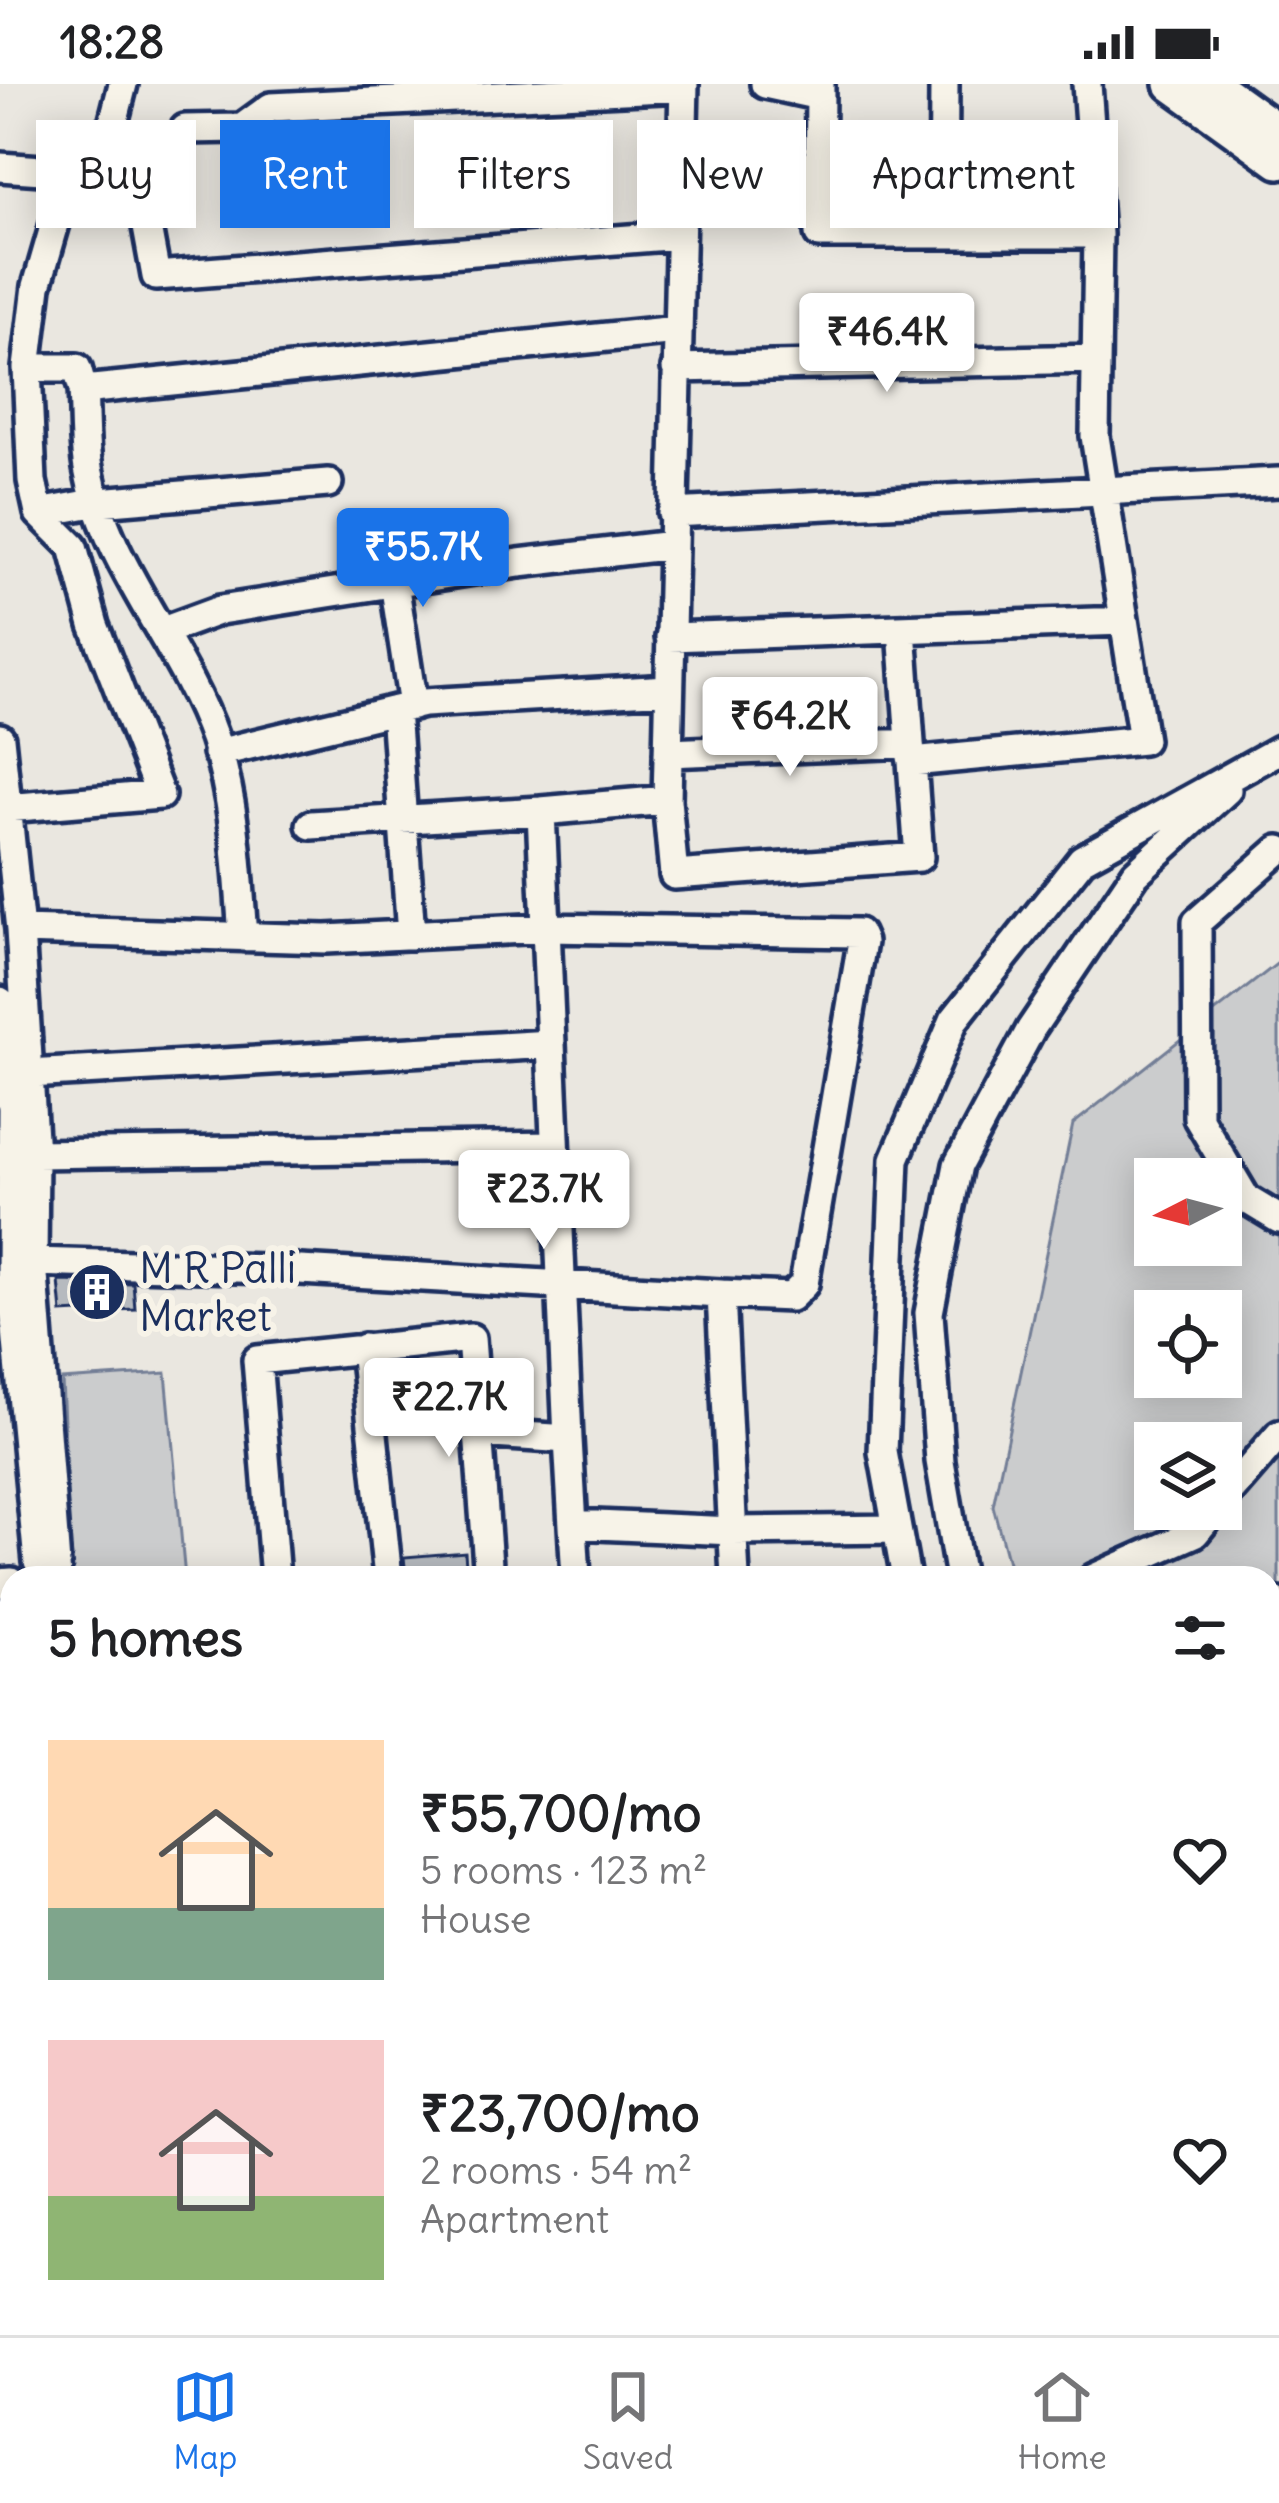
<!DOCTYPE html>
<html lang="en">
<head>
<meta charset="utf-8">
<style>
  :root { --surface:#fff; --page:#f2f2f2; --text:#202124; --muted:#757577; --line:#e0e0e0; --accent:#1a73e8 }
  body { margin:0; font-family:Delius,sans-serif; background:var(--page); color:var(--text); height:100vh; display:flex; flex-direction:column; font-size:45px; white-space:nowrap }
  * { box-sizing:border-box; margin:0 }
  p { font-size:39px; color:var(--muted) }
  .icon { flex:none; width:66px; height:66px; fill:none; stroke:currentColor; stroke-width:2; stroke-linecap:round; stroke-linejoin:round }
  .map { position:relative; flex:1; overflow:hidden }
  .sheet { position:absolute; left:0px; top:1482px; width:1281px; height:771px; display:flex; flex-direction:column; background:var(--surface); border-radius:36px 36px 0 0; box-shadow:0 6px 30px #0003 }
  .sheet>* { flex:none }
  .hud { position:absolute; left:36px; top:36px; width:1209px; height:108px; display:flex; gap:24px }
  .needle { width:78px; rotate:264deg }
  .tools { position:absolute; left:1134px; top:1074px; display:grid; gap:24px }
  .tools a { display:grid; place-items:center; width:108px; height:108px; border-radius:0px; background:var(--surface); box-shadow:0 6px 30px #0003; font-size:60px }
  .price { position:absolute; translate:-50% -102px; padding:0 27px; border-radius:12px; background:#fff; color:#222; font-size:39px; line-height:78px; filter:drop-shadow(0 3px 6px #0008) }
  .price::after { content:''; position:absolute; left:50%; top:72px; width:36px; height:27px; margin-left:-18px; background:inherit; clip-path:polygon(0 0,100% 0,50% 100%) }
  .price.on { background:var(--accent); color:#fff }
  ul { padding:0; list-style:none }
  li { display:flex; align-items:center; gap:36px; height:300px; padding:0 48px }
  li span { display:grid; place-items:center; flex:none; width:336px; height:240px; border-radius:0px; color:#555 }
  li>.icon { margin-inline-start:auto }
  span .icon { width:144px; height:144px; fill:#fffc; stroke-width:1 }
  li b { font-size:51px }
  h2 { display:flex; justify-content:space-between; align-items:center; height:144px; padding:0 48px; font-size:51px }
  .tag { padding:0 42px; border-radius:0px; background:var(--surface); box-shadow:0 6px 30px #0003; font-size:42px; line-height:108px }
  .tag.on { background:var(--accent); color:#fff }
  .status { display:flex; justify-content:space-between; align-items:center; height:84px; padding:0 60px; background:var(--surface); direction:ltr }
  .status svg { height:33px; fill:currentColor }
  .tabs { display:flex; justify-content:space-around; align-items:center; height:168px; border-top:3px solid var(--line); background:var(--surface); font-size:33px; color:var(--muted) }
  .tabs a { display:grid; justify-items:center; gap:6px }
  .tabs .on { color:var(--accent) }
  .map>svg:first-child { display:block }
</style>
</head>
<body>
<div class="status"><b>18:28</b><svg viewBox="0 0 49 12"><path d="M0 12V9h3v3zM5 12V6h3v6zM10 12V3h3v9zM15 12V0h3v12zM26 1h20v11H26zM47 4h2v5h-2z"/></svg></div>
<div class="map">
<svg width="1279" height="2251" viewBox="0 0 1279 2251">
  <rect width="100%" height="100%" fill="#eae7e0"/>
  <filter id="ink" filterUnits="userSpaceOnUse"><feTurbulence type="fractalNoise" baseFrequency=".00833" numOctaves="2"/><feDisplacementMap in="SourceGraphic" scale="24" xChannelSelector="R" yChannelSelector="G"/><feConvolveMatrix kernelMatrix="1 2 1 2 8 2 1 2 1" color-interpolation-filters="sRGB"/></filter>
  <g filter="url(#ink)">
    <path fill="#cbcccd" stroke="#737e96" stroke-width="3" fill-rule="evenodd" d="M1279,878v934l-10,-7v-311h-257l-19,-72 80,-382zM1155,1095h66v66h-66zM1155,1227h66v66h-66zM1155,1359h66v66h-66z
      M166,1289l19,205h-114l-9,-198z"/>
    <path fill="#b6babf" stroke="#1b2f5e" stroke-width="3" d="M59,1197l74,2 2,26 -73,4z
      M465,1468l2,26h-61l-2,-21z"/>
    <g fill="none" stroke-linecap="round" stroke-linejoin="round">
      <g stroke="#1b2f5e" stroke-width="36">
        <path id="minor" d="M765,0l55,12
          M820,0l-1,150h279
          M0,83l70,5 -33,114 -10,82 5,113 7,32 34,34 21,78 66,170 -153,13
          M70,88l79,7 36,-50 57,-1 29,-21 413,-20
          M100,91l23,-91
          M138,94l18,98 524,-41
          M943,150l1,-150
          M27,284h50l6,22
          M676,284l420,-9
          M39,429l60,-11 229,-19
          M672,429l607,-31
          M394,498l19,124
          M902,545l9,128
          M163,547l57,-21 299,-47 153,-18
          M670,553l454,-16
          M395,626l16,225
          M0,654l20,192 14,224 -1,108 24,316
          M217,669l207,-50 245,-14
          M668,669l242,-10
          M667,716l7,75 245,-18 -7,-95 231,-22 -48,-304 3,-202 -11,-150
          M311,741l230,-14
          M1279,766l-82,72 1,196 48,81 33,20
          M20,846l306,9 219,-11 313,5 4,9 -58,342 -13,13 -70,-3
          M243,853c-5,-66 -7,-135 -29,-199 -32,-91 -106,-170 -125,-265 -6,-26 -4,-56 -6,-83l594,-60
          M0,917l12,107 -1,169 27,285
          M29,990l521,-30
          M34,1070l519,-8
          M33,1178l267,8 421,24 14,284
          M364,1264l24,230
          M478,1349l90,6 8,139
          M568,1355l-27,-628 126,-11 17,-716
          M1221,1418l58,-67
          M573,1440l160,7 164,-2
          M275,1494l-18,-218 214,-22 18,240
          M906,1494l-23,-126 12,-293 59,-139 128,-161 197,-109
          M960,1494l-20,-117 -11,-148 29,-148 73,-136 105,-156 91,-83
          M1094,1494l101,-45 20,-24
          M0,1499l12,-1
          M1269,1529l10,-10
          M1269,1978l10,14
          M0,2092l12,7
          M1269,2122l10,95
          M200,2241l9,10
          M705,2241l4,10
          M815,2241l2,10
          M954,2241l2,10
          M1049,2241l2,10"/>
      </g>
      <g stroke="#1b2f5e" stroke-width="42">
        <path id="major" d="M1172,0l107,77
          M1212,0l67,48"/>
      </g>
      <use href="#minor" stroke="#f7f3e8" stroke-width="27"/>
      <use href="#major" stroke="#f7f3e8" stroke-width="33"/>
    </g>
  </g>
  <defs>
    <g id="building-disc" transform="scale(3)"><circle r="9.5" fill="#1b2f5e" stroke="#f7f3e8"/><path d="M-4-6H4V6H1V3H-1V6H-4ZM-2.5-4.3h1.7v1.8h-1.7ZM.8-4.3h1.7v1.8H.8ZM-2.5-1h1.7V.8h-1.7ZM.8-1h1.7V.8H.8Z" fill="#fff"/></g>
  </defs>
  <g fill-rule="evenodd">
    <use href="#building-disc" x="97" y="1208"/>
  </g>
  <g text-anchor="middle" stroke-width="12" stroke-linejoin="round" paint-order="stroke">
    <g font-size="42" fill="#1b2f5e" stroke="#f7f3e8" text-anchor="start">
      <text x="139" y="1199">M R Palli<tspan x="139" dy="48">Market</tspan></text>
    </g>
  </g>
</svg>
<div class="tools">
<a><svg class="needle" viewBox="-14 -14 28 28"><path d="M0-13l5 13h-10z" fill="#e53935"/><path d="M0 13l5-13h-10z" fill="#757577"/></svg></a>
<a><svg class="icon" aria-label="locate" viewBox="0 0 24 24"><circle cx="12" cy="12" r="6"/><path d="M12 2v4M12 18v4M2 12h4M18 12h4"/></svg></a>
<a><svg class="icon" aria-label="layers" viewBox="0 0 24 24"><path d="M12 4l9 5-9 5-9-5zM3 14l9 5 9-5"/></svg></a>
</div>
<b class="price" style="left:887px;top:311px">₹46.4K</b>
<b class="price on" style="left:423px;top:526px">₹55.7K</b>
<b class="price" style="left:790px;top:695px">₹64.2K</b>
<b class="price" style="left:544px;top:1168px">₹23.7K</b>
<b class="price" style="left:449px;top:1376px">₹22.7K</b>
<div class="hud">
<a class="tag">Buy</a>
<a class="tag on">Rent</a>
<a class="tag">Filters</a>
<a class="tag">New</a>
<a class="tag">Apartment</a>
</div>
<section class="sheet">
<h2>5 homes<svg class="icon" aria-label="filters" viewBox="0 0 24 24"><path d="M4 7h16M4 17h16"/><circle cx="9" cy="7" r="2"/><circle cx="15" cy="17" r="2"/></svg></h2>
<ul>
<li><span style="background:linear-gradient(#ffd9b3 70%,#7fa58c 0)"><svg class="icon" aria-label="home" viewBox="0 0 24 24"><path d="M3 11l9-7 9 7M6 9v11h12V9"/></svg></span><div><b>₹55,700/mo</b><p>5 rooms · 123 m²</p><p>House</p></div><svg class="icon" aria-label="heart" viewBox="0 0 24 24"><path d="M12 20l-8-8c-3-5 5-10 8-4 3-6 11-1 8 4z"/></svg></li>
<li><span style="background:linear-gradient(#f6c9c9 65%,#8fb573 0)"><svg class="icon" aria-label="home" viewBox="0 0 24 24"><path d="M3 11l9-7 9 7M6 9v11h12V9"/></svg></span><div><b>₹23,700/mo</b><p>2 rooms · 54 m²</p><p>Apartment</p></div><svg class="icon" aria-label="heart" viewBox="0 0 24 24"><path d="M12 20l-8-8c-3-5 5-10 8-4 3-6 11-1 8 4z"/></svg></li>
</ul>
</section>
</div>
<nav class="tabs">
<a class="on"><svg class="icon" aria-label="map" viewBox="0 0 24 24"><path d="M3 6l6-2 6 2 6-2v14l-6 2-6-2-6 2zM9 4v14M15 6v14"/></svg>Map</a>
<a><svg class="icon" aria-label="saved" viewBox="0 0 24 24"><path d="M7 4h10v16l-5-4-5 4z"/></svg>Saved</a>
<a><svg class="icon" aria-label="home" viewBox="0 0 24 24"><path d="M3 11l9-7 9 7M6 9v11h12V9"/></svg>Home</a>
</nav>
</body>
</html>
